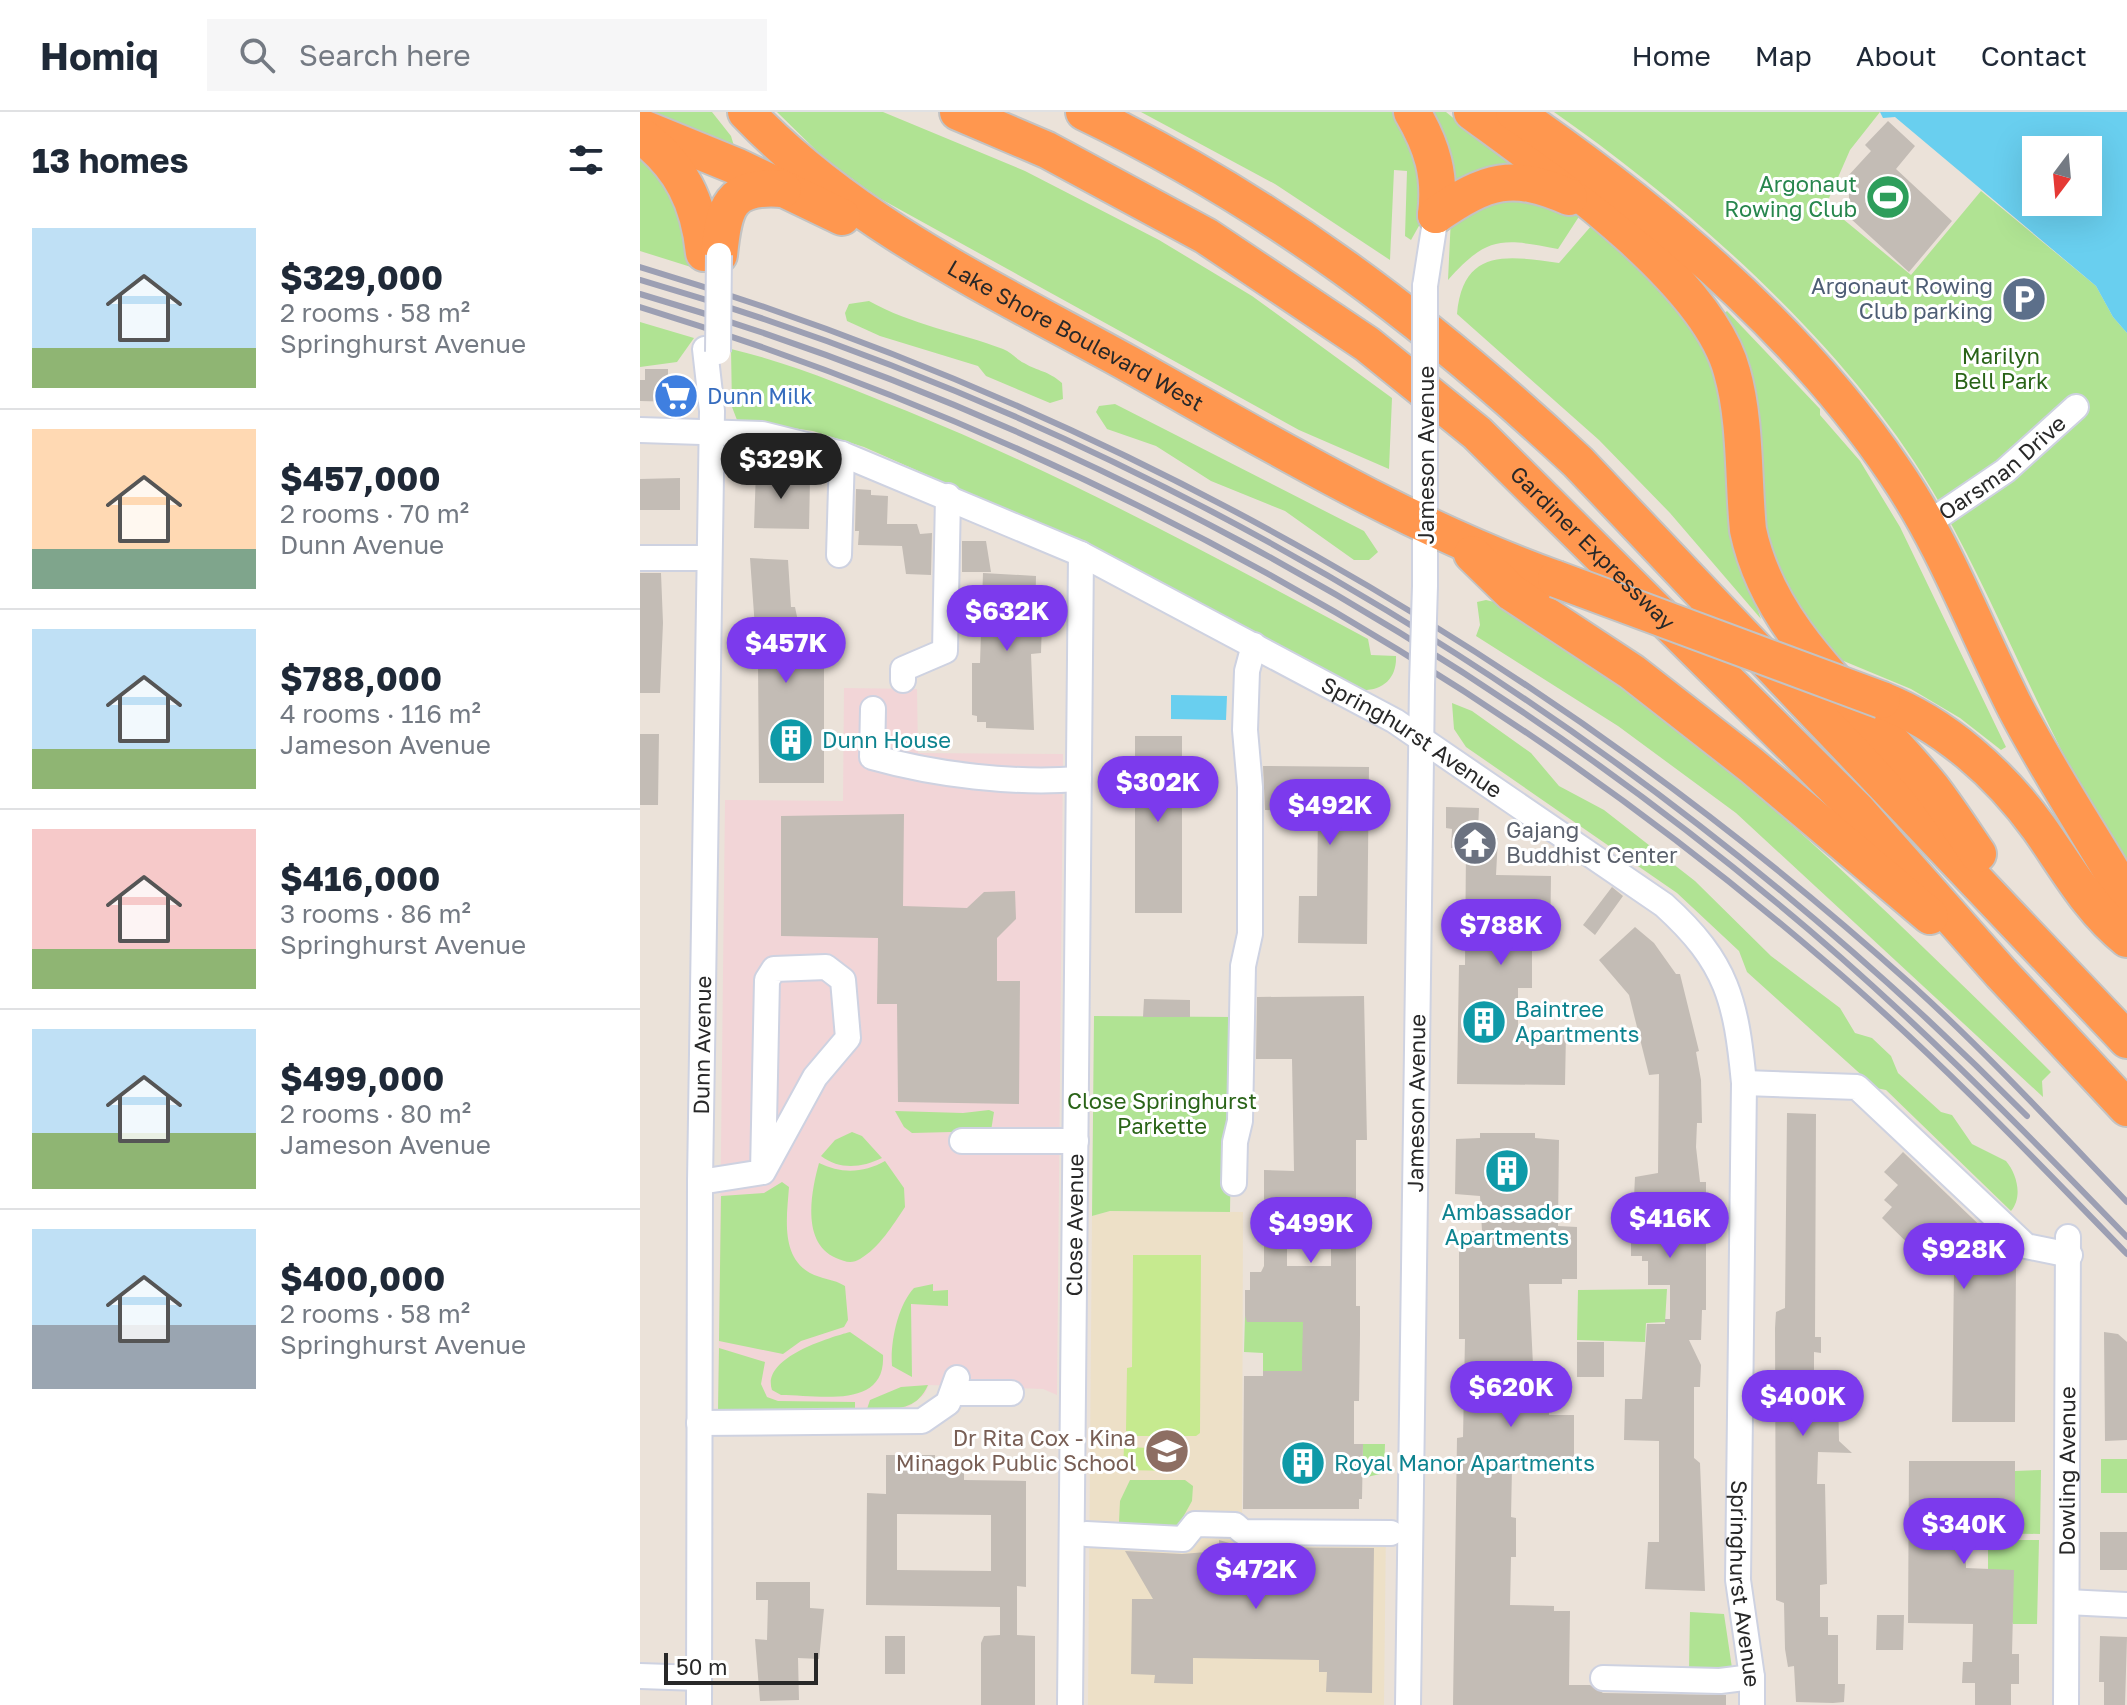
<!DOCTYPE html>
<html lang="en">
<head>
<meta charset="utf-8">
<style>
  :root { --surface:#fff; --page:#f6f6f7; --text:#1f2937; --muted:#747a83; --line:#e0e1e3; --accent:#7c3aed }
  body { margin:0; font-family:"Golos Text",sans-serif; background:var(--page); color:var(--text); height:100vh; display:flex; flex-direction:column; font-size:30px; white-space:nowrap }
  * { box-sizing:border-box; margin:0 }
  p { font-size:26px; color:var(--muted) }
  .icon { flex:none; width:44px; height:44px; fill:none; stroke:currentColor; stroke-width:2; stroke-linecap:round; stroke-linejoin:round }
  .map { position:relative; flex:1; overflow:hidden }
  .panel { display:flex; flex-direction:column; background:var(--surface); width:640px }
  .panel>* { flex:none }
  .needle { width:52px; rotate:196deg }
  .buttons { position:absolute; left:1382px; top:24px; display:grid; gap:16px }
  .buttons a { display:grid; place-items:center; width:80px; height:80px; border-radius:0px; background:var(--surface); box-shadow:0 8px 32px #0002; font-size:40px }
  .scale { position:absolute; left:24px; bottom:20px; width:154px; box-sizing:border-box; padding-left:8px; border:4px solid #282828; border-top:0; font-size:22px; line-height:28px; white-space:nowrap; color:#282828; -webkit-text-stroke:6px #fff; paint-order:stroke }
  .price { position:absolute; translate:-50% -68px; padding:0 18px; border-radius:28px; background:var(--accent); color:#fff; font-size:26px; line-height:52px; filter:drop-shadow(0 2px 4px #0008) }
  .price::after { content:''; position:absolute; left:50%; top:48px; width:24px; height:18px; margin-left:-12px; background:inherit; clip-path:polygon(0 0,100% 0,50% 100%) }
  .price.on { background:#222; color:#fff }
  ul { padding:0; list-style:none }
  li { display:flex; align-items:center; gap:24px; height:200px; padding:0 32px }
  li+li { border-top:2px solid var(--line) }
  li span { display:grid; place-items:center; flex:none; width:224px; height:160px; border-radius:0px; color:#555 }
  li>.icon { margin-inline-start:auto }
  span .icon { width:96px; height:96px; fill:#fffc; stroke-width:1 }
  li b { font-size:34px }
  h2 { display:flex; justify-content:space-between; align-items:center; height:96px; padding:0 32px; font-size:34px }
  header { display:flex; align-items:center; gap:48px; box-sizing:border-box; height:112px; padding:0 40px; background:var(--surface); border-bottom:2px solid var(--line) }
  header strong { font-size:38px }
  nav { display:flex; gap:44px; margin-inline-start:auto; font-size:28px }
  .search { width:560px; height:72px; background:var(--page); display:flex; align-items:center; gap:20px; box-sizing:border-box; padding:0 28px; border-radius:0px; color:var(--muted); font-size:30px }
  main { display:flex; flex:1; min-height:0 }
  .map>svg:first-child { display:block }
</style>
</head>
<body>
<header>
<strong>Homiq</strong>
<div class="search"><svg class="icon" aria-label="search" viewBox="0 0 24 24"><circle cx="10" cy="10" r="6"/><path d="M15 15l6 6"/></svg>Search here</div>
<nav><a>Home</a><a>Map</a><a>About</a><a>Contact</a></nav>
</header>
<main>
<section class="panel">
<h2>13 homes<svg class="icon" aria-label="filters" viewBox="0 0 24 24"><path d="M4 7h16M4 17h16"/><circle cx="9" cy="7" r="2"/><circle cx="15" cy="17" r="2"/></svg></h2>
<ul>
<li><span style="background:linear-gradient(#bfe0f5 75%,#8fb573 0)"><svg class="icon" aria-label="home" viewBox="0 0 24 24"><path d="M3 11l9-7 9 7M6 9v11h12V9"/></svg></span><div><b>$329,000</b><p>2 rooms · 58 m²</p><p>Springhurst Avenue</p></div></li>
<li><span style="background:linear-gradient(#ffd9b3 75%,#7fa58c 0)"><svg class="icon" aria-label="home" viewBox="0 0 24 24"><path d="M3 11l9-7 9 7M6 9v11h12V9"/></svg></span><div><b>$457,000</b><p>2 rooms · 70 m²</p><p>Dunn Avenue</p></div></li>
<li><span style="background:linear-gradient(#bfe0f5 75%,#8fb573 0)"><svg class="icon" aria-label="home" viewBox="0 0 24 24"><path d="M3 11l9-7 9 7M6 9v11h12V9"/></svg></span><div><b>$788,000</b><p>4 rooms · 116 m²</p><p>Jameson Avenue</p></div></li>
<li><span style="background:linear-gradient(#f6c9c9 75%,#8fb573 0)"><svg class="icon" aria-label="home" viewBox="0 0 24 24"><path d="M3 11l9-7 9 7M6 9v11h12V9"/></svg></span><div><b>$416,000</b><p>3 rooms · 86 m²</p><p>Springhurst Avenue</p></div></li>
<li><span style="background:linear-gradient(#bfe0f5 65%,#8fb573 0)"><svg class="icon" aria-label="home" viewBox="0 0 24 24"><path d="M3 11l9-7 9 7M6 9v11h12V9"/></svg></span><div><b>$499,000</b><p>2 rooms · 80 m²</p><p>Jameson Avenue</p></div></li>
<li><span style="background:linear-gradient(#bfe0f5 60%,#9aa5b1 0)"><svg class="icon" aria-label="home" viewBox="0 0 24 24"><path d="M3 11l9-7 9 7M6 9v11h12V9"/></svg></span><div><b>$400,000</b><p>2 rooms · 58 m²</p><p>Springhurst Avenue</p></div></li>
</ul>
</section>
<div class="map">
<svg width="1487" height="1593" viewBox="0 0 1487 1593">
  <rect width="100%" height="100%" fill="#ebe2d9"/>
  <path fill="#ede0c7" d="M470,1099l133,1 -1,310 144,2 -2,181h-296l4,-489z"/>
  <path fill="#f2d5d7" d="M204,576l73,1 1,64 145,1 -6,641 -14,-6 -114,-4 -5,10 -18,14 -188,1 7,-610 118,1z"/>
  <path fill="#b0e393" d="M0,0h72l19,24 6,20z
    M137,0h106l142,59 134,69 93,56 140,102 -3,71 -90,-39 -420,-232 -54,-39z
    M501,0h258l10,14 20,82 -18,32 -6,-4 2,-65 -13,-1 -4,90 -115,-76z
    M789,0h17l65,53 -23,3 -36,16z
    M914,0h326l-30,38 -24,55 85,70 70,-84 115,95 17,31 14,16v529c-77,-112 -121,-242 -188,-360 -84,-149 -246,-293 -385,-390z
    M0,37c42,38 34,70 51,118l-51,-16z
    M845,84l70,4 25,15 -22,34c-56,-11 -71,-13 -110,31l3,-63z
    M952,113l78,72 34,45 17,42 13,159 27,76 -91,-106 -71,-73 -142,-126c6,-67 52,-58 102,-51z
    M229,189c43,24 89,31 134,48 8,3 13,10 21,14 15,9 23,7 38,20l1,16 -13,4 -64,-27 -8,-10 -98,-30 -33,-15 -2,-8 4,-9z
    M1087,199l93,98v6l40,46 40,66 106,220 -5,3 -41,-32 -49,-29 -77,-32 -31,-38 -35,-66 -49,-235z
    M0,210l54,16 -17,24 -37,5z
    M91,237c60,14 119,39 176,62 159,65 310,147 461,228l3,16 25,1c1,22 -13,35 -35,34l-280,-147 -217,-96 -51,-16 -76,-11 -5,-13z
    M475,292l249,127 14,21 -9,8h-15l-69,-49 -74,-30 -55,-35 -49,-17 -11,-17 3,-6z
    M846,488c50,10 94,53 133,82 156,118 293,253 432,390l-9,9 1,16 -307,-284 -118,-87 -142,-90 4,-11 -3,-23z
    M812,591l20,8 59,42 28,33 45,24 91,71 76,75 69,52 15,25 17,5 19,18 7,17 43,39 11,3 20,29 34,17c11,13 17,36 5,50l-125,-121 -10,-2 -129,-116 -8,-21 -62,-58 -211,-146 -12,-18z
    M454,904l139,1 -3,195 -120,-1 -18,5z
    M349,998l5,2 -3,19 -79,2 -8,-6 -9,-16 68,2z
    M212,1020l10,4 20,22c-21,10 -42,12 -61,-2l14,-16z
    M245,1049l19,27 1,19c-12,18 -26,41 -45,52 -8,5 -15,3 -24,-1 -35,-15 -25,-66 -17,-95 22,11 45,10 66,-2z
    M142,1070l7,5c-2,29 -9,69 21,86 11,6 24,6 35,13l3,34 -4,7 -43,14 -18,13 -64,-13 2,-145 43,-3z
    M293,1172v7l15,-1v16l-37,-2 1,73 -20,-11c-2,-24 6,-61 22,-78z
    M1027,1177l-2,33 -19,1 -1,19 -68,-2 1,-50z
    M605,1204l58,6 5,37h-6v12h-39v-18l-19,-1z
    M210,1220l33,23c3,55 -65,40 -102,40l-9,-5c-11,-32 56,-52 78,-58z
    M79,1236l46,14 -4,22 6,13 11,4 77,1v7l-137,1z
    M288,1273c-12,27 -34,24 -61,24l3,-9 31,-13z
    M723,1332h22l-1,29 -21,5z
    M1461,1347h26v34h-26z
    M1401,1358l-1,64 -54,-1v-9h21l8,-53z
    M490,1368h55l8,6 -1,15 -15,27h-46l-6,-6h-6l1,-21z
    M1348,1428h51l-2,84h-24l-25,-55z
    M1050,1500l34,2 8,54 -3,2h-40z"/>
  <path fill="#c6ea8f" d="M493,1143h68l-1,178 -4,3h-63l-7,-5 1,-63 5,-1z
    M484,1335l53,2 -1,22 -53,-1z"/>
  <path fill="#69cfef" fill-rule="evenodd" d="M1240,0h247v221l-14,-16 -17,-31 -201,-169 -12,1zM1448,38v52h-52v-52z
    M531,583l56,1 -1,24 -55,-1z"/>
  <path fill="#c3bcb5" fill-rule="evenodd" d="M1248,9l27,25 -19,23 56,52 -43,51 -59,-54 -2,-42 23,-25 -6,-6z
    M5,257h23v7h13v6h6v16l-9,4 -38,-1v-21h5z
    M116,358h30v5l24,4 -1,50 -55,-1z
    M40,366v32h-40v-31z
    M216,377l15,1v5l17,1 -1,28h30l3,10 12,-1 -1,42 -25,-1 -4,-28 -44,-1 1,-14h-4z
    M322,429h24l5,31h-29z
    M110,446l38,2 3,47h4l5,24h3l3,8v24h18v120h-65l-1,-120h7v-35h-10z
    M0,461h21l2,50 -3,70h-20z
    M343,461l53,3 -1,42 7,3 -1,32 -10,1 3,76 -48,-2v-6h-9v-6l-5,-1v-52h8z
    M0,622h19l-1,71h-18z
    M495,624h47v177h-47z
    M623,654l106,1 -2,177 -69,-1 1,-47h18l1,-85 -53,-1z
    M806,695l33,1 -1,22h7l-1,8h14l-2,37 55,1 -1,71h-18v41h-14v43l48,1 -1,53 -108,-1 2,-119h6l1,-117h-15l1,-19 -6,-1z
    M264,702l-1,92 64,2 17,-16 31,-1 1,28 -19,19v43h23l-1,123 -121,-2 -1,-98h-20l1,-66 -97,-2v-120z
    M972,775l11,9 -28,39 -12,-10z
    M995,815l19,16 22,31h4l19,77 -3,1 5,28 1,43h-5l-1,24 4,35h6v128h-4l-1,30h-12l12,25 -1,22h-6v71l6,5 5,128 -60,-2 3,-47h11v-101l-35,-1 1,-41h17l5,-75h18v-5h5v-34h-22v-24h-6v-5h-11v-19h12l2,-4v-31l-3,-5h-8l1,-20 23,-4 1,-99 -10,1 -20,-80 -30,-35z
    M724,884l3,144h-11v166h4v29l-1,66h-5v43h9l-1,55h-3v10h-116l1,-133h19v-5h39v-12l1,-37h-56l-2,-6v-26h5v-18h11l3,-6v-96l30,1 -2,-112h-36l1,-62zM647,1122h44v32h-44z
    M504,887l46,1v17h-47z
    M1147,1001l29,1 -1,223h6v16l-7,-1v41l24,2 1,46 13,12 -34,-1 -1,32h8l2,100 -7,1v32h8v18h10v49h7l-1,18 -11,1 -37,-1 -2,-36 -6,1 -3,-18 -1,-46 -8,-3 -1,-272 1,-16 9,-4z
    M840,1021h55v5l24,2 -1,86 19,1v52h-15v5h-33l4,81h17l-1,50h25v50l-20,-1v5l-42,-1 -1,49 5,1v39h-5l-1,48 44,1v5h16l-1,74h21l13,8 123,2v10h-273l4,-267 6,-1 2,-98h-6v-108h23l-2,-35 -25,-2 1,-55 24,-1z
    M1263,1040l113,108 -1,162h-63l2,-151h-18l-54,-53 10,-11 -8,-7 14,-15 -14,-13z
    M1464,1220l14,2 9,8v98l-22,1z
    M937,1230h27v35h-27z
    M246,1343h49v5l29,1v19l62,1v106l-9,-1v49l18,1v69h-54v-62l3,-7 16,-1v-28l-134,-2 1,-112 19,1zM257,1402l94,1v56l-94,-1z
    M1269,1349h106v59l-49,-1v49l48,2 -2,84h7v30h-8v21h-36v-22h-13l1,-21h9l1,-38 -65,-1z
    M1460,1420h27v38h-27z
    M579,1428l24,7 131,1 -2,145 -46,-1 1,-20h-8v-12l-126,-2v26l-39,-1 1,-8 -24,-1 1,-75h21l-28,-48 57,3 37,-3z
    M116,1470h54v26l14,1 -5,50 -21,-1 1,42 -39,1 -5,-62 12,1 1,-40h-12z
    M1237,1503h27l-1,35h-27z
    M245,1524h20v38h-20z
    M1460,1524l27,1 -2,68h-21v-23h-5z"/>
  <g fill="none" stroke-linecap="round" stroke-linejoin="round">
    <g stroke="#ced2e1" stroke-width="28">
      <g id="minor">
        <path d="M785,174l11,-71"/>
        <path d="M785,317v157"/>
        <path id="s1" d="M0,318l122,4 80,20 239,100 314,167 269,184c64,58 72,96 80,178l-6,497 14,97v28"/>
        <path id="s2" d="M1287,412l78,-53 71,-64"/>
        <path d="M199,443l3,-101"/>
        <path d="M0,446h68"/>
        <path d="M263,568v-11l42,-18 3,-155"/>
        <path d="M233,597l-1,48c64,18 141,27 207,22"/>
        <path d="M1104,971l113,4 169,159 44,9"/>
        <path d="M322,1029h114"/>
        <path d="M60,1070l63,-10 52,-95 33,-39 -5,-58 -17,-13 -52,2 -7,11 -4,192"/>
        <path d="M594,1071l1,-41 5,-21 3,-155 7,-32v-147l-5,-57 2,-59 7,-26"/>
        <path d="M314,1281h57"/>
        <path d="M59,1311l223,-2 26,-18 9,-25"/>
        <path d="M446,1422l97,5 12,-15 40,1 8,7 148,1"/>
        <path d="M1427,1490l60,3"/>
        <path d="M0,1564l59,2"/>
        <path d="M963,1566l117,3 32,-4"/>
        <path id="s3" d="M59,1593l1,-523 12,-771 -7,-62"/>
        <path id="s4" d="M430,1593l11,-1151"/>
        <path id="s5" d="M768,1593l14,-1020"/>
        <path id="s6" d="M1426,1593l2,-468"/>
      </g>
    </g>
    <g stroke="#c3c3c3" stroke-width="40">
      <g id="highway">
        <path id="s7" d="M106,0c107,112 249,178 383,252 139,78 276,161 427,215"/>
        <path id="s8" d="M318,0l89,38 159,86 161,108 110,89 379,376 145,164 126,135"/>
        <path d="M444,0c187,90 342,208 494,350l549,578"/>
        <path d="M772,0c20,34 29,63 24,103"/>
        <path d="M832,0c76,56 236,167 260,260 14,49 11,107 16,158 23,109 118,175 184,258 16,21 31,44 46,66"/>
        <path d="M874,0c140,96 286,219 381,360 50,73 81,158 121,237 34,65 74,125 111,188"/>
        <path d="M0,15l98,40 104,50"/>
        <path d="M0,23c41,30 59,68 64,118"/>
        <path d="M796,103c51,-35 76,-43 133,-18"/>
        <path d="M79,143c5,-49 10,-70 64,-66"/>
        <path d="M832,442l40,39 120,79 119,93 179,151"/>
        <path d="M1242,588c63,25 117,73 157,128 27,38 50,81 88,111"/>
      </g>
    </g>
    <use href="#minor" stroke="#fff" stroke-width="24"/>
    <use href="#highway" stroke="#ff974f" stroke-width="36"/>
    <path stroke="#9c9fb3" stroke-width="6" d="M0,155c471,141 908,390 1273,719 75,68 144,143 214,216
      M0,168c523,152 1005,450 1387,836
      M0,182c414,121 806,334 1137,609 125,103 238,218 350,334
      M0,195c436,134 839,357 1185,654 107,91 204,192 302,293"/>
    <g stroke="#ced2e1" stroke-width="28" stroke-linecap="butt">
      <path id="minor-bridge" d="M78,240l1,-97
        M785,317v-143
        M782,573l3,-99"/>
    </g>
    <g stroke="#c3c3c3" stroke-width="40" stroke-linecap="butt">
      <path id="highway-bridge" d="M916,467l326,121"/>
    </g>
    <use href="#minor-bridge" stroke="#fff" stroke-width="24"/>
    <use href="#highway-bridge" stroke="#ff974f" stroke-width="36"/>
  </g>
  <defs>
    <g id="stadium-disc" transform="scale(2.3)"><circle r="9.5" fill="#2e9e5b" stroke="#fff"/><path d="M0-5a6.5 5 0 1 0 0 10a6.5 5 0 1 0 0-10ZM-3.5-1.8h7v3.6h-7Z" fill="#fff"/></g>
    <g id="parking-disc" transform="scale(2.3)"><circle r="9.5" fill="#5c6f8a" stroke="#fff"/><path d="M-3.5-5.5H1a3.5 3.5 0 0 1 0 7H-1V5.5H-3.5ZM-1-3.4V-.6H.8a1.4 1.4 0 0 0 0-2.8Z" fill="#fff"/></g>
    <g id="supermarket-disc" transform="scale(2.3)"><circle r="9.5" fill="#3f7fe0" stroke="#fff"/><path d="M-6-5.5h2.5l.6 2H6L4.5 2H-2.5L-4.4-4H-6ZM-1.5 3.2a1.3 1.3 0 1 0 .1 0ZM3 3.2a1.3 1.3 0 1 0 .1 0Z" fill="#fff"/></g>
    <g id="building-disc" transform="scale(2.3)"><circle r="9.5" fill="#0f9aa8" stroke="#fff"/><path d="M-4-6H4V6H1V3H-1V6H-4ZM-2.5-4.3h1.7v1.8h-1.7ZM.8-4.3h1.7v1.8H.8ZM-2.5-1h1.7V.8h-1.7ZM.8-1h1.7V.8H.8Z" fill="#fff"/></g>
    <g id="temple-disc" transform="scale(2.3)"><circle r="9.5" fill="#6b7280" stroke="#fff"/><path d="M0-6L5-2H3V0L6.5 2.5H4V6H1.5V3h-3V6H-4V2.5H-6.5L-3 0V-2H-5Z" fill="#fff"/></g>
    <g id="school-disc" transform="scale(2.3)"><circle r="9.5" fill="#8d6e63" stroke="#fff"/><path d="M0-5L7-2L0 1L-7-2ZM-4 1L0 2.5L4 1V4Q0 6-4 4Z" fill="#fff"/></g>
  </defs>
  <g fill-rule="evenodd">
    <use href="#stadium-disc" x="1248" y="85"/>
    <use href="#parking-disc" x="1384" y="187"/>
    <use href="#supermarket-disc" x="36" y="284"/>
    <use href="#building-disc" x="151" y="628"/>
    <use href="#temple-disc" x="835" y="731"/>
    <use href="#building-disc" x="844" y="910"/>
    <use href="#building-disc" x="867" y="1059"/>
    <use href="#school-disc" x="527" y="1339"/>
    <use href="#building-disc" x="663" y="1351"/>
  </g>
  <g text-anchor="middle" stroke-width="6" stroke-linejoin="round" paint-order="stroke">
    <g font-size="22" fill="#27864d" stroke="#fff" text-anchor="end">
      <text x="1217" y="80">Argonaut<tspan x="1217" dy="25">Rowing Club</tspan></text>
    </g>
    <g font-size="22" fill="#4e5e75" stroke="#fff" text-anchor="end">
      <text x="1353" y="182">Argonaut Rowing<tspan x="1353" dy="25">Club parking</tspan></text>
    </g>
    <g font-size="22" fill="#282828" stroke="#fff">
      <text dy="8" stroke="none"><textPath href="#s7" startOffset="400">Lake Shore Boulevard West</textPath></text>
      <text transform="translate(786 343) rotate(-90)" y="8">Jameson Avenue</text>
      <text dy="8" stroke="none"><textPath href="#s2" startOffset="94">Oarsman Drive</textPath></text>
      <text dy="8" stroke="none"><textPath href="#s8" startOffset="776">Gardiner Expressway</textPath></text>
      <text dy="8" stroke="none"><textPath href="#s1" startOffset="842">Springhurst Avenue</textPath></text>
      <text dy="8" stroke="none"><textPath href="#s3" startOffset="660">Dunn Avenue</textPath></text>
      <text dy="8" stroke="none"><textPath href="#s5" startOffset="602">Jameson Avenue</textPath></text>
      <text dy="8" stroke="none"><textPath href="#s4" startOffset="480">Close Avenue</textPath></text>
      <text dy="8" stroke="none"><textPath href="#s6" startOffset="234">Dowling Avenue</textPath></text>
      <text dy="8" stroke="none"><textPath href="#s1" startOffset="1848">Springhurst Avenue</textPath></text>
    </g>
    <g font-size="22" fill="#2a6418" stroke="#fff">
      <text x="1361" y="252">Marilyn<tspan x="1361" dy="25">Bell Park</tspan></text>
      <text x="522" y="997">Close Springhurst<tspan x="522" dy="25">Parkette</tspan></text>
    </g>
    <g font-size="22" fill="#366cbe" stroke="#fff" text-anchor="start">
      <text x="67" y="292">Dunn Milk</text>
    </g>
    <g font-size="22" fill="#0d838f" stroke="#fff" text-anchor="start">
      <text x="182" y="636">Dunn House</text>
      <text x="875" y="905">Baintree<tspan x="875" dy="25">Apartments</tspan></text>
      <text x="867" y="1108" text-anchor="middle">Ambassador<tspan x="867" dy="25">Apartments</tspan></text>
      <text x="694" y="1359">Royal Manor Apartments</text>
    </g>
    <g font-size="22" fill="#5b616d" stroke="#fff" text-anchor="start">
      <text x="866" y="726">Gajang<tspan x="866" dy="25">Buddhist Center</tspan></text>
    </g>
    <g font-size="22" fill="#785e54" stroke="#fff" text-anchor="end">
      <text x="496" y="1334">Dr Rita Cox - Kina<tspan x="496" dy="25">Minagok Public School</tspan></text>
    </g>
  </g>
</svg>
<div class="buttons">
<a><svg class="needle" viewBox="-14 -14 28 28"><path d="M0-13l5 13h-10z" fill="#e53935"/><path d="M0 13l5-13h-10z" fill="#747a83"/></svg></a>
</div>
<div class="scale">50 m</div>
<b class="price on" style="left:141px;top:389px">$329K</b>
<b class="price" style="left:367px;top:541px">$632K</b>
<b class="price" style="left:146px;top:573px">$457K</b>
<b class="price" style="left:518px;top:712px">$302K</b>
<b class="price" style="left:690px;top:735px">$492K</b>
<b class="price" style="left:861px;top:855px">$788K</b>
<b class="price" style="left:1030px;top:1148px">$416K</b>
<b class="price" style="left:671px;top:1153px">$499K</b>
<b class="price" style="left:1324px;top:1179px">$928K</b>
<b class="price" style="left:871px;top:1317px">$620K</b>
<b class="price" style="left:1163px;top:1326px">$400K</b>
<b class="price" style="left:1324px;top:1454px">$340K</b>
<b class="price" style="left:616px;top:1499px">$472K</b>
</div>
</main>
</body>
</html>
